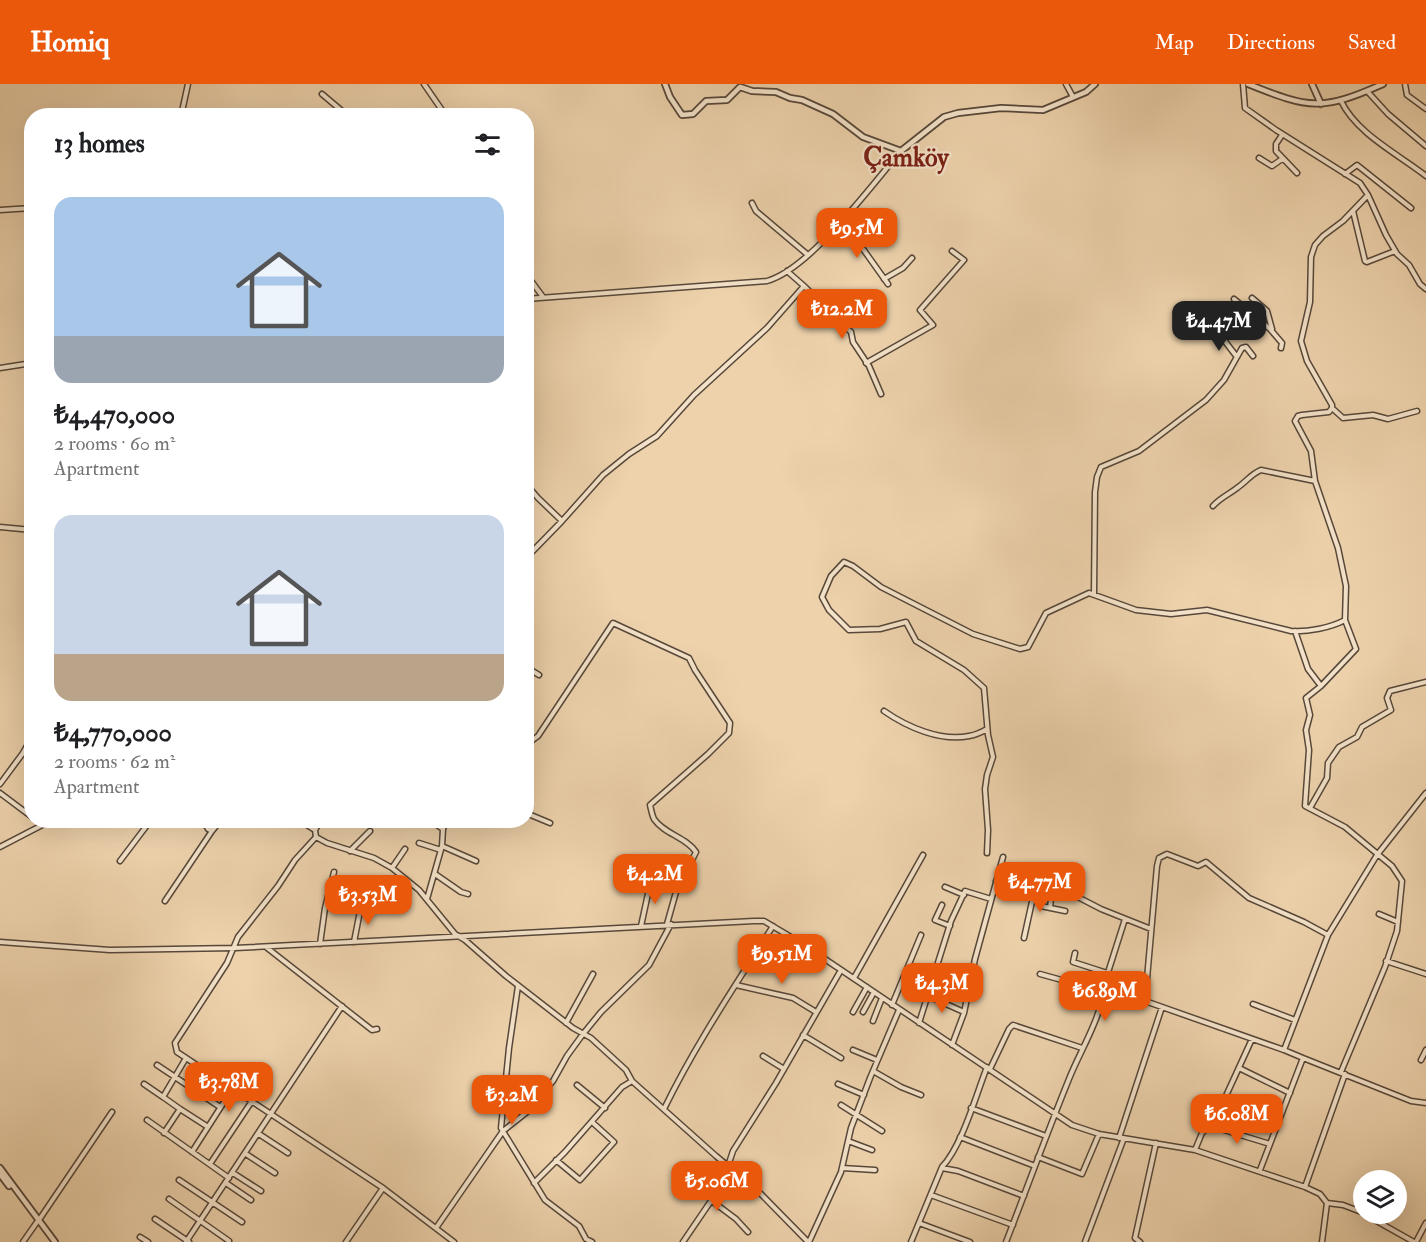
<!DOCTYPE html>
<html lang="en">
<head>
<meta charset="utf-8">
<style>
  :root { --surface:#fff; --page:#f2f2f2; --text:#202124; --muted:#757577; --accent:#ea580c }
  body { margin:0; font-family:"IM FELL Double Pica",serif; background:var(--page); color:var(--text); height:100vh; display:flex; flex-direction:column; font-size:22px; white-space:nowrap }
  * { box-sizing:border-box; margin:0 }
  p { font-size:20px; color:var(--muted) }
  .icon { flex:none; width:33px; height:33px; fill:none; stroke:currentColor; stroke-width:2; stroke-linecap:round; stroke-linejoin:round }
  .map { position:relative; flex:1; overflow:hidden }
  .panel { position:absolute; left:24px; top:24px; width:510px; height:720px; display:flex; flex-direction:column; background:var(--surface); border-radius:24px; box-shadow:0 6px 24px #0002 }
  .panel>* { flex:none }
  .tools { position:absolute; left:1353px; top:1086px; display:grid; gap:12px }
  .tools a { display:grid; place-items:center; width:54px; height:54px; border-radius:50%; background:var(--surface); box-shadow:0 6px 24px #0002; font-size:30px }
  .price { position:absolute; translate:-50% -51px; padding:0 14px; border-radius:12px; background:var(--accent); color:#fff; font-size:20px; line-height:39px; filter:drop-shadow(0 2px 3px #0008) }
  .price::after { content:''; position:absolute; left:50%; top:36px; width:18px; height:14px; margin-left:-9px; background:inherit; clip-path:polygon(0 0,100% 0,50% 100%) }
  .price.active { background:#222; color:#fff }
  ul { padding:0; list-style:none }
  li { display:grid; align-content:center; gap:12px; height:318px; padding:0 30px }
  li span { display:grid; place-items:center; height:186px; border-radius:18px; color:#555 }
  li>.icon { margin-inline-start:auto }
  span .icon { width:108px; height:108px; fill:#fffc; stroke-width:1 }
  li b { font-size:26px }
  h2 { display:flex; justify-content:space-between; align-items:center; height:72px; padding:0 30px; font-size:26px }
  header { display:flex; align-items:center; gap:36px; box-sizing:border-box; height:84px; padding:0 30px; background:var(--accent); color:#fff }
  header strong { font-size:28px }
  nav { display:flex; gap:33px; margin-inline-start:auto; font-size:21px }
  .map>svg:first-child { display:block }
</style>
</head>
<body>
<header>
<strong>Homiq</strong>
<nav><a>Map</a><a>Directions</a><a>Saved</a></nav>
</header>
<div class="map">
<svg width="1426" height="1158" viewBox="0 0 1426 1158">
  <rect width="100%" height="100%" fill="#edd2ac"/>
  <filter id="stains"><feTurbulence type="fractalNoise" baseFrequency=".00333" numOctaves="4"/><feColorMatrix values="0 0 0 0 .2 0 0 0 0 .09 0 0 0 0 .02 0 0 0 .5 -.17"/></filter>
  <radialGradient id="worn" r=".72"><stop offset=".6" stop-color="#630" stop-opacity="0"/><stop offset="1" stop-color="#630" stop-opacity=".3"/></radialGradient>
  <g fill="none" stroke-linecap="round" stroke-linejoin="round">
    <g stroke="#57483a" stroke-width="7">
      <path id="minor" d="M424,0l22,32
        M1066,0l7,13
        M1243,0l2,24 31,22 84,53 8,12 18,40 11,19 12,11 11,19 6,5
        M1405,0l2,11 19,14
        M1367,7l21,23 38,32
        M322,10l26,22
        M1341,17c16,33 57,53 85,75
        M181,32l7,-32
        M1282,51l-6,9v7l21,22
        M1259,74l13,8 10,-7
        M1345,90l12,-9 54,43
        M752,119l4,8 52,44
        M0,126l32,-2
        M1353,127l12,50 2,1 28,-11
        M843,137l45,63
        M857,157l14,-9 17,4
        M526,190l17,23
        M884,195l19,-11 9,-10
        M804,202l47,46 2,10 16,24 12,28
        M1252,214l15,13 5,18
        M526,215l241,-18c43,-12 104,-95 134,-130
        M1234,215l36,30 12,14 -1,5
        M1217,247l20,26
        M866,279l67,-38 -13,-15 44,-50 -12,-9
        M0,284l32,-5
        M1332,324l11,10 30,-3 15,4 29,-8
        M1315,397l-4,-30 -16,-30 3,-5 4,-1 27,-3 3,-4v-3l-25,-44 -6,-20 9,-39 1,-45 4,-12 8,-9 20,-15 25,-26
        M526,400l12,14 24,23
        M0,443l32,3
        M526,474l36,-37 41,-46 26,-21 28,-18 37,-41 73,-67 37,-42 -17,-15
        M1094,510l1,-102 2,-15 4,-10 38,-16 67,-51 18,-20 18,-32 4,-1 7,9
        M1295,547l13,38 13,17 -15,12 4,17 -4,15 3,20 -4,56 40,21 47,39 10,15 -5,50 -12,36 -44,105
        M526,583l13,8
        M1321,602l35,-37 -11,-29
        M884,627c23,16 57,31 85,25 6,-1 13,-4 18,-7
        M526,661l12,-9 75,-113 76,35 6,12 35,53 -1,10 -21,21 -58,51c1,4 2,10 4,14 10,15 32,18 42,33l-20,40 -9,32
        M0,700l23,-31 9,-16
        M0,709l32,24
        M1310,724l17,-30 1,-15 11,-16 18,-10 5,-10 29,-17 -4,-12 3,-7 36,-9
        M526,729l24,10
        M36,736l6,5
        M203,736l5,9 4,2 9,-11
        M299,736l16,10 1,7
        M443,745l4,-9
        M315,746l6,-10
        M419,759l22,7
        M442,762l34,15
        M0,763l52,-27
        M350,767l20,-20
        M987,769l1,-23 -3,-41 2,-14 6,-18 -5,-22 -4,-47 -20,-18 -48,-29 -10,-19 -26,7 -31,1 -20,-20 -7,-13 9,-21 13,-14 9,4 28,21 92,47 47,15 8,-2 18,-34 43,-20 47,17 35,4 36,-4 84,21c17,1 39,-3 54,-11l1,-34 -8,-38 -23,-67 -54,-11c-10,4 -15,12 -24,18 -9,7 -17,10 -24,18
        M120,777l31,-41
        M392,784l13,-19
        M435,790l26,18 7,2
        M996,797l15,5 59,7 31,16 50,20
        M945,803l19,8
        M427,815l15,-53 1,-17 -13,-9
        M165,817l47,-70
        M942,821l-7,15 15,6
        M1041,822l24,5
        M1050,824l2,-19
        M1379,830l19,8
        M641,842l10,-46
        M1024,854l11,-50
        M0,858l110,8 125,-2 519,-27h10l37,22 271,182 27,9 96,16 110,37 15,7 7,9 -5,39
        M354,858l7,-36
        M320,860l5,-36 9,-36
        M266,863l106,83 5,-1
        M1075,869l-2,9 34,11
        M1386,877l40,13
        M936,889l35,6
        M1040,890l101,28 4,-1
        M854,894l69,-123
        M736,901l57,13 23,14
        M518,902l-9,62 -8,80 44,72 34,26 7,13 6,3
        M928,912l36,16
        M1253,920l42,16
        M892,921l29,-70
        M853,928l14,-25
        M863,928l11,-20
        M873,937l9,-23
        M566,939l27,-49
        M919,939l32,-102 14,-30 26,8
        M803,951l38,23
        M952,961l12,-32 11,-54 28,-102
        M853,966l24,10
        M1284,966l-139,-49 12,-135 2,-8 8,-4 31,12 8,-4 43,36 55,24 24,13
        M763,972l21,13
        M1303,974l108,43 15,2
        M1421,976l5,-10
        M157,981l63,42
        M1239,984l51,25
        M990,985l19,-40 4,-4 69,23
        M873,987l28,16 20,8
        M144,1000l19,13
        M838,1000l26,11
        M577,1001l28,23
        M1225,1014l55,20
        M841,1021l41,26
        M971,1024l75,28
        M180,1025l-17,-12 23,-39
        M664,1025c31,-64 71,-123 109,-183
        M147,1036l82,58
        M1211,1042l59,18
        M208,1043l25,-39
        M164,1049l16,-24 28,18 -16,25
        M259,1050l29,19
        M960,1053l75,29
        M1119,1054l43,-131
        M848,1057l24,9
        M1195,1066l7,-17 12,-11 38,-83
        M246,1070l29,19
        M1038,1073l44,17 17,-40
        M556,1076l24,20 34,-38 -22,-20
        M210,1080l42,-63
        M728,1082l5,-15 43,-68 65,-113
        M842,1084l33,2
        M942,1084l16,3 66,25
        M1260,1086l43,-112 -19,-8 44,-115 49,-80 49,-62
        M233,1089l28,18
        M179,1096l63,42
        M226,1099l25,17
        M534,1099l31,-31 57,-65 10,-6
        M1305,1103l40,-113
        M931,1111l82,30
        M169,1115l60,42
        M712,1117l24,18 12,13
        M1327,1119l16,2 21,8
        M1364,1130l50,28
        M155,1135l34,23
        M39,1136l73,-108
        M919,1139l51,19
        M436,1144l67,-97 24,-19 26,-31 14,-25 16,-22 18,-22 48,-47 22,-41
        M140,1153l8,5
        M23,1158l14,-20
        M186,1158l156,-236
        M346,1158l37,-54
        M454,1158l-71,-54 -206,-136 -2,-9 52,-80 11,-26 40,-51 17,-26 21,-23 11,6 47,15 18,10 27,22 36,44 10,6 41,36 40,31 27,21 18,10 35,32 6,11 84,75 42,35 50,51
        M683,1158l49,-72
        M809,1158l32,-70 10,-44 19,-50 29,-68
        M911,1158l31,-75c20,-21 34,-72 45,-100
        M1006,1158c21,-54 41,-109 63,-163 11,-28 34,-64 35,-94l21,-66
        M1085,1158l39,-104
        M1140,1158l-5,-4 21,-95
        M1416,1158l10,-19"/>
    </g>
    <g stroke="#57483a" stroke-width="8">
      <path id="tertiary" d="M665,0l5,13 12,18 11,-1 13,-13 21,-1 13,-13 12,4 24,1 14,6 12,2 31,14 30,23 38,14 43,-34 14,-4 43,-5 42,2 43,-18 9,-8
        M1248,0c62,25 74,27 135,0
        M1312,0l9,20
        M0,1084l55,74
        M0,1090l9,12"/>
    </g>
    <use href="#minor" stroke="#f3e2c9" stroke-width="4"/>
    <use href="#tertiary" stroke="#f3e2c9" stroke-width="4.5"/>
  </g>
  <g text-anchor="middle" stroke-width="4.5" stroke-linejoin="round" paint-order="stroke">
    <g font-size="26" font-weight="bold" fill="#7a1f14" stroke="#f3e2c9">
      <text x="906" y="82">Çamköy</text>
    </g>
  </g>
  <rect width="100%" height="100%" filter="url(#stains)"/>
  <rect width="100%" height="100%" fill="url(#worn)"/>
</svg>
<div class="tools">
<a><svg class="icon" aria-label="layers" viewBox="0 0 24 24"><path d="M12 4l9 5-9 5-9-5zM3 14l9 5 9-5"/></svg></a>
</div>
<b class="price" style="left:857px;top:175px">₺9.5M</b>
<b class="price" style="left:842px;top:256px">₺12.2M</b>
<b class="price active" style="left:1219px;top:268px">₺4.47M</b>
<b class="price" style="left:655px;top:821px">₺4.2M</b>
<b class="price" style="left:1040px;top:829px">₺4.77M</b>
<b class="price" style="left:368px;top:842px">₺3.53M</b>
<b class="price" style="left:782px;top:901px">₺9.51M</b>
<b class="price" style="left:942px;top:930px">₺4.3M</b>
<b class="price" style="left:1105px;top:938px">₺6.89M</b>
<b class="price" style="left:229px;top:1029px">₺3.78M</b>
<b class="price" style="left:512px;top:1042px">₺3.2M</b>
<b class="price" style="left:1237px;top:1061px">₺6.08M</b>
<b class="price" style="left:717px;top:1128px">₺5.06M</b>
<section class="panel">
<h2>13 homes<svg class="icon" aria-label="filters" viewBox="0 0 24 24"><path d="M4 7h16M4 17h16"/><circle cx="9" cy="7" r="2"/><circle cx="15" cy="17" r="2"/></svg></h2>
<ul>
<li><span style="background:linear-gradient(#a9c7e8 75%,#9aa5b1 0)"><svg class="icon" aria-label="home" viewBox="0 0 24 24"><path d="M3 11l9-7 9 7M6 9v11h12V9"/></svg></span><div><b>₺4,470,000</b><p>2 rooms · 60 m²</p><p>Apartment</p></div></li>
<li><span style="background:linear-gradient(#c9d6e8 75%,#b9a48a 0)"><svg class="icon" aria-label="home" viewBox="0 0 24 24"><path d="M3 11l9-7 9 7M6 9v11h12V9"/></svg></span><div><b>₺4,770,000</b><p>2 rooms · 62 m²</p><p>Apartment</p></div></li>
</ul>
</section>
</div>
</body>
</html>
